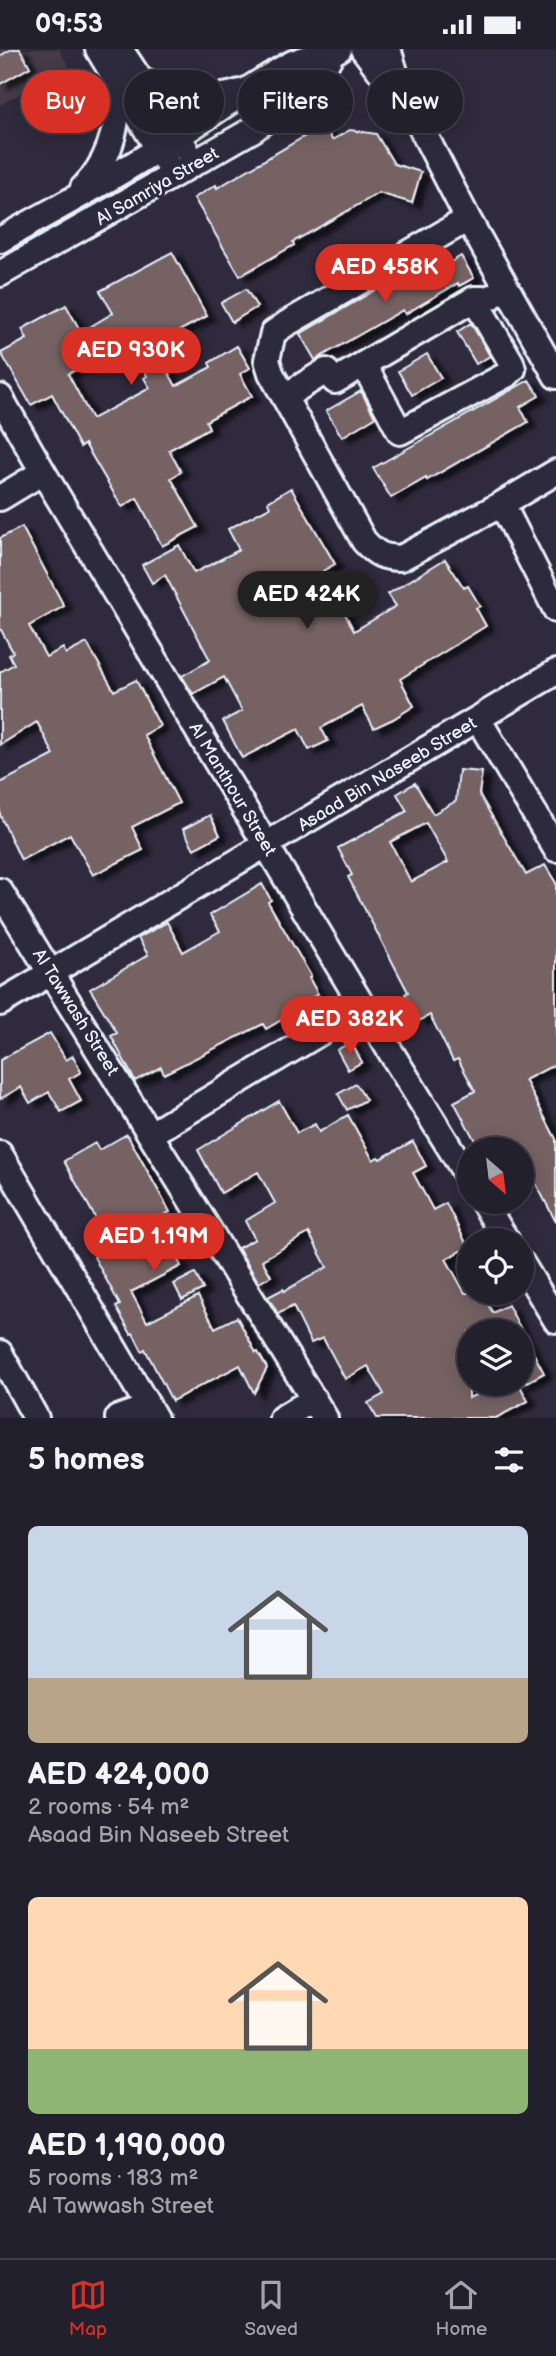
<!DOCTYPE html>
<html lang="en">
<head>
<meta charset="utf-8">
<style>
  :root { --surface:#23202e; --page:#2b2836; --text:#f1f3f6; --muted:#a3a3aa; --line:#403e4a; --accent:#d93025 }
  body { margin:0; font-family:"Balsamiq Sans",sans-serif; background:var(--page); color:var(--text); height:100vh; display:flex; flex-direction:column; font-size:26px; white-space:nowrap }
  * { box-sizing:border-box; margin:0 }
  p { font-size:23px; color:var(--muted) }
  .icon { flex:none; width:38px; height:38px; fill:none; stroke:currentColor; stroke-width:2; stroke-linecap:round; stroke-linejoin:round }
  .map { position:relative; height:1369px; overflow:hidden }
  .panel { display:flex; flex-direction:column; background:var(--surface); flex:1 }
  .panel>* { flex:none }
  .guide { position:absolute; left:21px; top:21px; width:514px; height:63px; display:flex; gap:14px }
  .needle { width:46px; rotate:152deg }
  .fabs { position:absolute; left:457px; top:1088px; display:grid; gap:14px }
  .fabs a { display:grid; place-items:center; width:77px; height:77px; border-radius:50%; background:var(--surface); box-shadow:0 4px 18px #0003,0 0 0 2px var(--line); font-size:35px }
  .price { position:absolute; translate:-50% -60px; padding:0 16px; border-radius:24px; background:var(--accent); color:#fff; font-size:23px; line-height:46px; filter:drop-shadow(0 2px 4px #0008) }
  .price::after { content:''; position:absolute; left:50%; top:42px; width:21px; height:16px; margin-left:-10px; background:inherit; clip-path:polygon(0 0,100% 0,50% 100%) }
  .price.active { background:#222; color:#fff }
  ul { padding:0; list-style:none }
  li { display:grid; align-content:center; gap:14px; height:371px; padding:0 28px }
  li span { display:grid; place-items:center; height:217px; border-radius:10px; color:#555 }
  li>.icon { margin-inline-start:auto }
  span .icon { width:126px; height:126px; fill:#fffc; stroke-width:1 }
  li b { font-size:30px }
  h2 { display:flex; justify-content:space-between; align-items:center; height:84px; padding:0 28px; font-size:30px }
  .chip { padding:0 24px; border-radius:32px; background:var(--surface); box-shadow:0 4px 18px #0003,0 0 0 2px var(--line); font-size:24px; line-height:63px }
  .chip.active { background:var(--accent); color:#fff }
  .status { display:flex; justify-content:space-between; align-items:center; height:49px; padding:0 35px; background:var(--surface); direction:ltr }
  .status svg { height:19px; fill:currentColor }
  .dock { display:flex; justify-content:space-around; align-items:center; height:98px; border-top:2px solid var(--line); background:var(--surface); font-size:19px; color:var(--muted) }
  .dock a { display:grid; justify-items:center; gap:4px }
  .dock .active { color:var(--accent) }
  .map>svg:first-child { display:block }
</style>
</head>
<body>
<div class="status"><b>09:53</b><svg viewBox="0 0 49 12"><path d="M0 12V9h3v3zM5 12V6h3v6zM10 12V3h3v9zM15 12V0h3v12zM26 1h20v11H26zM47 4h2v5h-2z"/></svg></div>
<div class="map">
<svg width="556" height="1369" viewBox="0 0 556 1369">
  <defs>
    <filter id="shadow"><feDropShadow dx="8" dy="4.5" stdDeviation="2" flood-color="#0009"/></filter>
  </defs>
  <rect width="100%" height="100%" fill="#2f2a3d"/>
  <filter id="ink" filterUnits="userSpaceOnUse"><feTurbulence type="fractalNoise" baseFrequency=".0143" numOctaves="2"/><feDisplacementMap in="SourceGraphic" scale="14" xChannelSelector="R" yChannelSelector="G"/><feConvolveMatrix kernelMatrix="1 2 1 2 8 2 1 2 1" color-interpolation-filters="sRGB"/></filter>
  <g filter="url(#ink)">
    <path fill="#443b48" d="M0,0h59l10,17 -69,39z"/>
    <path fill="#766263" stroke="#e8f1f8" stroke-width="2" fill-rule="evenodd" filter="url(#shadow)" d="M12,0h8l10,18 -30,17v-28z
      M324,76l8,15 18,-10 26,4 18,30 27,8 -9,31 -33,-10 -86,49 1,3 -54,31 -46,-78 22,-13 1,3z
      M172,203l35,64 -54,29 23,41 35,-19 -2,-4 28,-17 13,22 -10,6 12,22 -46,25 3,7 -40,22 12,22 -10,6 27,49 -36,19 -25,-48 -15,9 -37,-63 -5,3 -28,-53 -21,11 -30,-52 26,-14 -5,-10 44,-24 15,27 32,-19 -13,-22zM128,293l19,34 -3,2 6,10 -58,31 -24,-45z
      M461,207l13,22 -15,8 -1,-3 -53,31 -2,-4 -88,50 -15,-26 132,-77 7,12z
      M246,240l11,18 -25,15 -11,-19z
      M471,274l19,33 -14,8 -19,-32z
      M427,305l14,24 -29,17 -14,-24z
      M529,331l10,16 -19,11 8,15 -101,58 -1,-2 -35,20 -18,-30z
      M361,342l14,26 -33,20 -16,-26z
      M291,439l44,76 -12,7 31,60 42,-25 -8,-12 57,-35 19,29 4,-2 12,20 -4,2 10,18 -86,53 14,27 -21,13 -19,9 -12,-22 -41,22 7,13 -19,9 -11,-21 -56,29 -19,-37 19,-10 -18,-34 -31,17 -11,-18 28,-16 -45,-85 -13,8 -10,-18 37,-20 15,28 45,-23 -11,-21 42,-22 -2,-5z
      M22,478l42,79 -35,20 17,31 17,-9 3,6 21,-11 27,48 22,-11 24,46 -16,9 35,68 -47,24 11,23 -50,25 -23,-41 -49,26 -21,-45v-32l54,-28 -17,-33 -37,23v-73l14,-8 -5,-9 4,-3 -13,-24v-90z
      M459,721l23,2 -3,22 47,81 19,-10 11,18v181l-31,16 31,59v83l-34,-65v-7h-42l-26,-48 21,-11 -17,-32 -5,2 -23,-46 -11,6 -14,-27 3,-2 -60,-115 4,-2 -14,-27 69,-37 -10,-17 18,-11 18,31 23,-13zM426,774l22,39 -37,20 -21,-40z
      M210,766l10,20 -26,14 -11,-20z
      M262,835l9,16 -3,2 43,74 -2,2 9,16 -32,18 2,4 -22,13 -3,-5 -99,50 -3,-7 -26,14 -24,-45 6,-3 -27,-44 58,-34 -10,-17 29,-16 16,30 37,-21 -10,-16z
      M50,984l16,27 7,-4 8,16 -12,7 12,22 -20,11 -12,-20 -19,11 -9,-16 -21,12v-39z
      M351,993l11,20 -14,8 -11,-20z
      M356,1035l10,16 -19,10 -9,-16z
      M279,1052l18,32 18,-9 4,8 29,-17 25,45 5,-3 2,2 33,-18 13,25 -13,7 20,37 13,-7 22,44 -22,12 19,34h16l12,20 15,-8 36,68 -22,12v-53h-53v66l30,-14h20l9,17 -32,17h-119l-9,-15 16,-9 -16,-28 -23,13 -22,-41 -12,5 -18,-37 -15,8 -10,-17 15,-8 1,2 43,-24 -18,-34 -47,27 9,16 -12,7 -21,-35 17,-9 -10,-18 30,-18 -17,-31 -37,21 -23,-43z
      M127,1085l43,78 -13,6 24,48 -50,26 16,30 51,-26 17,32 22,-11 19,36 2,-1 9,16 -13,25 -14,-28 -68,36 -27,-52 -3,2 -9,-18 -2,1 -15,-27 4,-2 -26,-48 14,-8 -15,-28 3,-2 -32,-58 31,-18 4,7z
      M195,1224l8,16 -21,11 -8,-16z"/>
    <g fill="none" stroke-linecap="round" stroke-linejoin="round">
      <g stroke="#e8f1f8" stroke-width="30">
        <path id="minor" d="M98,0l68,113
          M120,0l66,100
          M363,0l16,21 20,15
          M388,0l11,36 69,134 88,157
          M142,32c30,12 67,22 98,11
          M83,139c28,-28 37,-66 34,-105
          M468,170l-182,105 -13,9 -6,27 4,13 93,168c12,13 19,17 37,17l101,-54 54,106
          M0,191c53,-30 107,-58 158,-91 44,-27 85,-59 131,-84 16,-9 37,-8 50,-16
          M0,225l254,-145 63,-49 15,-27
          M364,316l36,67 108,-58 5,-5 -2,-7 -37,-63
          M0,348l43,75 320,535 106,172
          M284,348l42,-26 9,10 139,-82h12l5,-2
          M0,449l43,-26
          M502,455l54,-32
          M478,670l78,130
          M0,842l325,527
          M0,954l556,-331
          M151,1085l212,-127
          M0,1105l155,264
          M483,1153l24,39
          M522,1215l34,56
          M0,1304l36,65
          M118,1369l31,-11
          M282,1369l32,-19"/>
      </g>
      <use href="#minor" stroke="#2f2a3d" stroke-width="24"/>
    </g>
  </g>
  <g text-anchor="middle" stroke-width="6" stroke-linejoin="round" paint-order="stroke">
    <g font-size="18" fill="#e8f1f8" stroke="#2f2a3d">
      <text transform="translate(157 137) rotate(-30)" y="6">Al Samriya Street</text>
      <text transform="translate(387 725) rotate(-31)" y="6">Asaad Bin Naseeb Street</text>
      <text transform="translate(233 740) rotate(59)" y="6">Al Manthour Street</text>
      <text transform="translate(76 963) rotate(58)" y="6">Al Tawwash Street</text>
    </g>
  </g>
</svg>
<div class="fabs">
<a><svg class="needle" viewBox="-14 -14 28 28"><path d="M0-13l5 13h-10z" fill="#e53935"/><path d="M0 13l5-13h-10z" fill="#a3a3aa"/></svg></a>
<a><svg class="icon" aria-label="locate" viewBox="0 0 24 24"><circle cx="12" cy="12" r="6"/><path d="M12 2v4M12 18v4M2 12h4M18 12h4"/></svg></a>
<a><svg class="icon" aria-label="layers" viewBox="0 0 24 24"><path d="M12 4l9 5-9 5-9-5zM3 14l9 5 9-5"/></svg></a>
</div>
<b class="price" style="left:385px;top:255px">AED 458K</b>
<b class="price" style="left:131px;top:338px">AED 930K</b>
<b class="price active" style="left:307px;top:582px">AED 424K</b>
<b class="price" style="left:350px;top:1007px">AED 382K</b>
<b class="price" style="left:154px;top:1224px">AED 1.19M</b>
<div class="guide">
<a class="chip active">Buy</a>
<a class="chip">Rent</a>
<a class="chip">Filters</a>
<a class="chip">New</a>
</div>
</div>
<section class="panel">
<h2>5 homes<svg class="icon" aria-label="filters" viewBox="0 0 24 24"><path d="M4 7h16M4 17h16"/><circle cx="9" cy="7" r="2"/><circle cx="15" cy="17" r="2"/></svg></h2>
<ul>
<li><span style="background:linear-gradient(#c9d6e8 70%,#b9a48a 0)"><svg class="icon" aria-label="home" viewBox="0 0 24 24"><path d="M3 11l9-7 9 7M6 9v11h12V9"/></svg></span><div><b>AED 424,000</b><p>2 rooms · 54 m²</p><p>Asaad Bin Naseeb Street</p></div></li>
<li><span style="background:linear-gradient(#ffd9b3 70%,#8fb573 0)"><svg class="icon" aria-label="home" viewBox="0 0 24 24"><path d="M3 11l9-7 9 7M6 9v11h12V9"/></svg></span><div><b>AED 1,190,000</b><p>5 rooms · 183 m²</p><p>Al Tawwash Street</p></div></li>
</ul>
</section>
<nav class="dock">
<a class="active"><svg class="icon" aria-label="map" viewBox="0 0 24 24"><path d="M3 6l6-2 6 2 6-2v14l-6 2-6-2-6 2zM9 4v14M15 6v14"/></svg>Map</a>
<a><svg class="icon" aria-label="saved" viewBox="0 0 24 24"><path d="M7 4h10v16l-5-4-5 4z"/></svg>Saved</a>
<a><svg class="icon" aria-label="home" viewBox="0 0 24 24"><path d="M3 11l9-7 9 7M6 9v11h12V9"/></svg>Home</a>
</nav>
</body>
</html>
